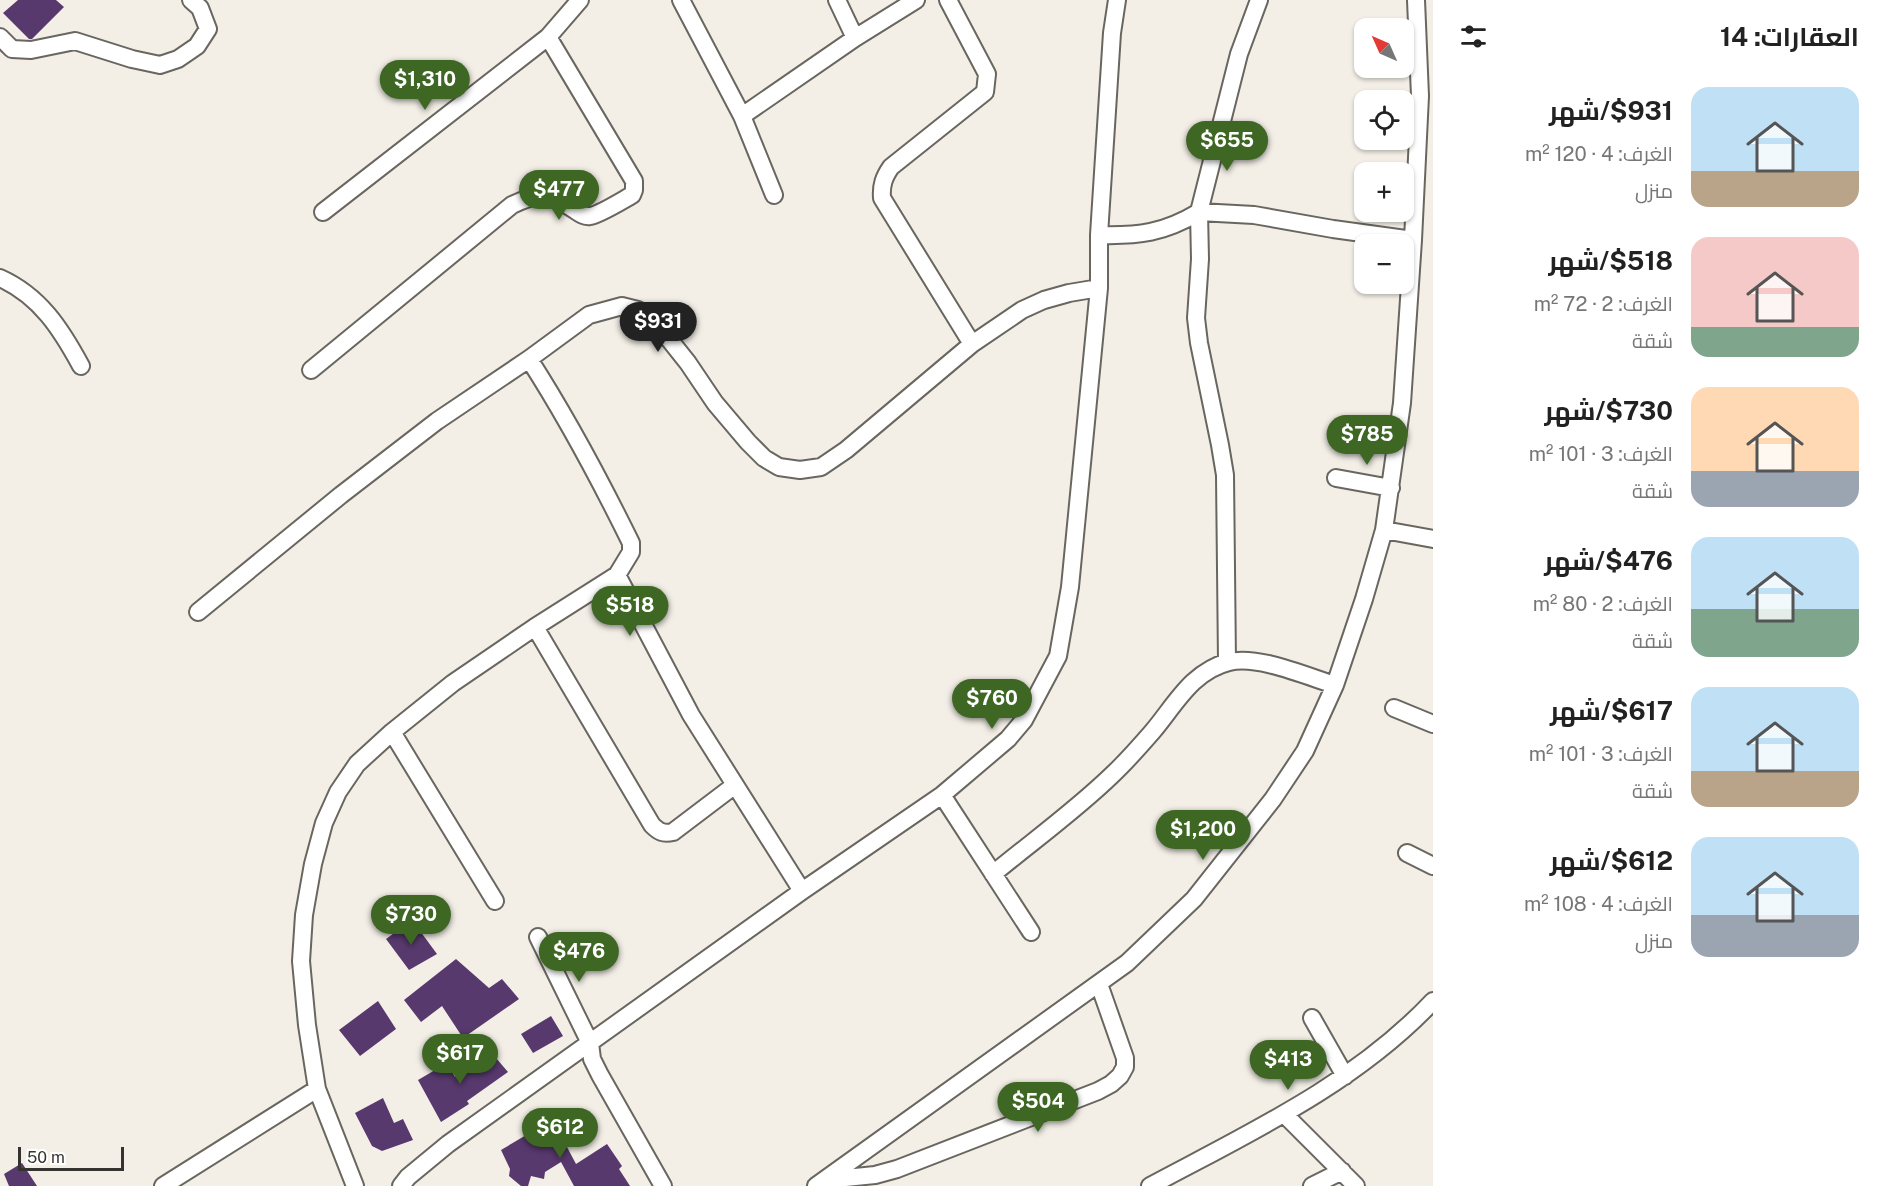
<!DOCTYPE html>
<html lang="ar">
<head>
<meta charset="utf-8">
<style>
  :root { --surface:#fff; --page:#f2f2f2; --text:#222; --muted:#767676; --accent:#3e6724 }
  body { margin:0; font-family:"Public Sans",Cairo,sans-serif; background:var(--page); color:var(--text); direction:rtl; height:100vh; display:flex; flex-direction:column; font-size:22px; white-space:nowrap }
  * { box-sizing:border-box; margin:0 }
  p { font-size:20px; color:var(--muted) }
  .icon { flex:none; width:33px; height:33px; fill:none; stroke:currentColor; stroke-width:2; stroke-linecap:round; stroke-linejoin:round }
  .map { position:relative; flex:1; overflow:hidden; direction:ltr }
  .drawer { display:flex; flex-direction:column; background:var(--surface); width:450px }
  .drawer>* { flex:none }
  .needle { width:39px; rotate:315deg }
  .fabs { position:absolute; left:1354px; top:18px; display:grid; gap:12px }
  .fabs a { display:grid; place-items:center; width:60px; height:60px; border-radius:12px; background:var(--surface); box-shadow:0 2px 4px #0004; font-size:30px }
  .scale { position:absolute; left:18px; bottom:15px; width:106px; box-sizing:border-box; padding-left:6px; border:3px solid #353330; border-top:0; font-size:16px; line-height:21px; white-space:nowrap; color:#353330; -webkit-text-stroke:4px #fff; paint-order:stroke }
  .price { position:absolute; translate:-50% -51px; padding:0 14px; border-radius:21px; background:var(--accent); color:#fff; font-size:20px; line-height:39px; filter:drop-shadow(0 2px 3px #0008) }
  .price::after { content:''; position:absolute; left:50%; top:36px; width:18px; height:14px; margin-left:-9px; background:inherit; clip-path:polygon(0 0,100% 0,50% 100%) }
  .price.on { background:#222; color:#fff }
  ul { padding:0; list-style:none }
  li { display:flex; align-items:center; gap:18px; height:150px; padding:0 24px }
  li span { display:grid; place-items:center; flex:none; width:168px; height:120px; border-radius:18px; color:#555 }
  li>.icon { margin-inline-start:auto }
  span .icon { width:72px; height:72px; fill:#fffc; stroke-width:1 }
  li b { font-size:26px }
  h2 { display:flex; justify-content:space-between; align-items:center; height:72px; padding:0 24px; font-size:26px }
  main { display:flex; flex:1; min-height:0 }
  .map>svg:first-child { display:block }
</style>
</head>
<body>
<main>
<section class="drawer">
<h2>العقارات: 14<svg class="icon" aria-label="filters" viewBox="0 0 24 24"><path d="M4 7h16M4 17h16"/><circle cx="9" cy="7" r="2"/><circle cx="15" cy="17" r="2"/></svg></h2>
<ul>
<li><span style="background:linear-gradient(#bfe0f5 70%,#b9a48a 0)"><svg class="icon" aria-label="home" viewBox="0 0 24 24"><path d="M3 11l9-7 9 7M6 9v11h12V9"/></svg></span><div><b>$931/شهر</b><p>الغرف: 4 · 120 m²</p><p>منزل</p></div></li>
<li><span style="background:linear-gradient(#f6c9c9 75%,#7fa58c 0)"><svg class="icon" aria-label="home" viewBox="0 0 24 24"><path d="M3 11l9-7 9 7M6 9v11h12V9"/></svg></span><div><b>$518/شهر</b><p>الغرف: 2 · 72 m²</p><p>شقة</p></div></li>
<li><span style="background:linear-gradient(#ffd9b3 70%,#9aa5b1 0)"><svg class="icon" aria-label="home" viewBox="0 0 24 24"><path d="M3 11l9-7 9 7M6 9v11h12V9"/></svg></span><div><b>$730/شهر</b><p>الغرف: 3 · 101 m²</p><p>شقة</p></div></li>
<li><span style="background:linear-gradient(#bfe0f5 60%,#7fa58c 0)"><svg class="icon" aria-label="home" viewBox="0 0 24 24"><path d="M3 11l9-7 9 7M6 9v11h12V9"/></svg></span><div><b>$476/شهر</b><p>الغرف: 2 · 80 m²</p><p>شقة</p></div></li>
<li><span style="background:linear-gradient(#bfe0f5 70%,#b9a48a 0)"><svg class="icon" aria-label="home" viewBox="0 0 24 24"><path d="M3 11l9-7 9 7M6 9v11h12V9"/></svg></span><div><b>$617/شهر</b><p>الغرف: 3 · 101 m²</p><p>شقة</p></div></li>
<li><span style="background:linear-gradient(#bfe0f5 65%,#9aa5b1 0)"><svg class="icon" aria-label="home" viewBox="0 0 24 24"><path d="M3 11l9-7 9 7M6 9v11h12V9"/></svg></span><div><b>$612/شهر</b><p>الغرف: 4 · 108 m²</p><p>منزل</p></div></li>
</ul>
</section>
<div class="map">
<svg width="1433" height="1186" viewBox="0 0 1433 1186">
  <rect width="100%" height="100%" fill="#f3efe7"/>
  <path fill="#58396e" d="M18,0h38l8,7 -32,32h-3l-26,-26z
    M412,920l25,34 -28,16 -23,-31z
    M456,959l33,29 13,-9 17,20 -56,39 -21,-32 -21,16 -17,-22z
    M378,1001l18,28 -36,27 -21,-26z
    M551,1016l12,20 -30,17 -12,-19z
    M490,1051l18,21 -41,29 2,3 -28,18 -23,-42 29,-17 8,14z
    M383,1098l11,25 9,-4 10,21 -31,11 -10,-5 -17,-33z
    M550,1115l26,49 31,-20 15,22 -3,3 11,17h-56l-13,-24 -16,10 -1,7 -13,-3 -3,10h-7l-12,-10 1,-7 -9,-19 32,-19 -2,-5z
    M22,1163l15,23h-28l-5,-12z"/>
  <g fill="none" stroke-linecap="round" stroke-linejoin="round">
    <g stroke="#69665f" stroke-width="20">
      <path id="minor" d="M681,0l61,116 32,79
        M837,0l18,38
        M948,0l39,74 -2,18 -94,75c-7,10 -10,18 -9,31l90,146
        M0,37l12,12 19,1 44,-9 57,18 28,6 18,-6 19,-13 11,-17 -8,-21 -9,-8
        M742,116l113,-78 61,-38
        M323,212l225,-175 32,-37
        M1099,235c40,1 65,-2 100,-23l40,-158 20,-54
        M1413,240l7,-144 -4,-96
        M0,278c40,18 61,51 81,88
        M529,359c38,59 71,121 102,184v9l-14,23 74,140 111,176
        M311,370l201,-165c27,-13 36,-13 61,4 5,3 10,8 17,7 9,-1 33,-16 42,-21l2,-5v-9l-86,-144
        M1336,478l55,10
        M1384,530l49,9
        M198,612l143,-117 96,-74 92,-62 60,-44 33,-9 16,4 15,9 35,44 27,40 33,39 16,16 15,9 21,3 21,-3 25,-17 126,-106 50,-34 22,-10 25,-7 30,-5
        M535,627l117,198c7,7 11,9 21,7l62,-47
        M1394,708l39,16
        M392,732l103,169
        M942,795l89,137
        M1407,853l26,13
        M993,874c40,-33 83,-64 119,-99 15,-14 28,-29 41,-44 22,-26 39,-60 76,-69 29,-7 77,14 106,23
        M538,937l52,106 2,16 8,16 63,111
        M1312,1018l33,58
        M1284,1114l72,72
        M826,1180l49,-5 22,-6 201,-78 13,-7 9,-8 5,-9v-9l-26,-74
        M163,1186l154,-97
        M355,1186l-38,-97 -10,-64 -6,-64 3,-46 9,-51 11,-41 14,-31 19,-28 35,-32 61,-49 82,-56 82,-52
        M401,1186l7,-9 40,-33 354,-253 140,-96 66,-56 16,-19 34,-64 12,-69 29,-299v-53l13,-202 5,-33
        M816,1186l311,-223 67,-64 79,-100 32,-48 30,-66 29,-86 20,-69 18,-127 11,-163 -80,-11 -79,-14 -55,-3 1,47 -4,59 3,25 21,102 5,30 2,187
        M1150,1186c99,-53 205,-102 283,-185
        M1312,1186l30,-15"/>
    </g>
    <use href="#minor" stroke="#fff" stroke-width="16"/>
  </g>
</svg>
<div class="fabs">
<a><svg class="needle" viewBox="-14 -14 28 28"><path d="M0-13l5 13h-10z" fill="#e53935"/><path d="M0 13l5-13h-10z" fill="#767676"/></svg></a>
<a><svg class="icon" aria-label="locate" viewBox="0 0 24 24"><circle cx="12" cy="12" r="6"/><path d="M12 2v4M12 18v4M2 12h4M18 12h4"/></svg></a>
<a>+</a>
<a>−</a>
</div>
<div class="scale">50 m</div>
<b class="price" style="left:425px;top:111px">$1,310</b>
<b class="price" style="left:1227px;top:172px">$655</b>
<b class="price" style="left:559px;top:221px">$477</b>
<b class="price on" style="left:658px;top:353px">$931</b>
<b class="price" style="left:1367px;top:466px">$785</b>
<b class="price" style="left:630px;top:637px">$518</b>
<b class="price" style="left:992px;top:730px">$760</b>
<b class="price" style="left:1203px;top:861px">$1,200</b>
<b class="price" style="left:411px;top:946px">$730</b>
<b class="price" style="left:579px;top:983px">$476</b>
<b class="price" style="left:460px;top:1085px">$617</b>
<b class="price" style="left:1288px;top:1091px">$413</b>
<b class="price" style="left:1038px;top:1133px">$504</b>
<b class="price" style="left:560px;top:1159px">$612</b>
</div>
</main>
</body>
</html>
